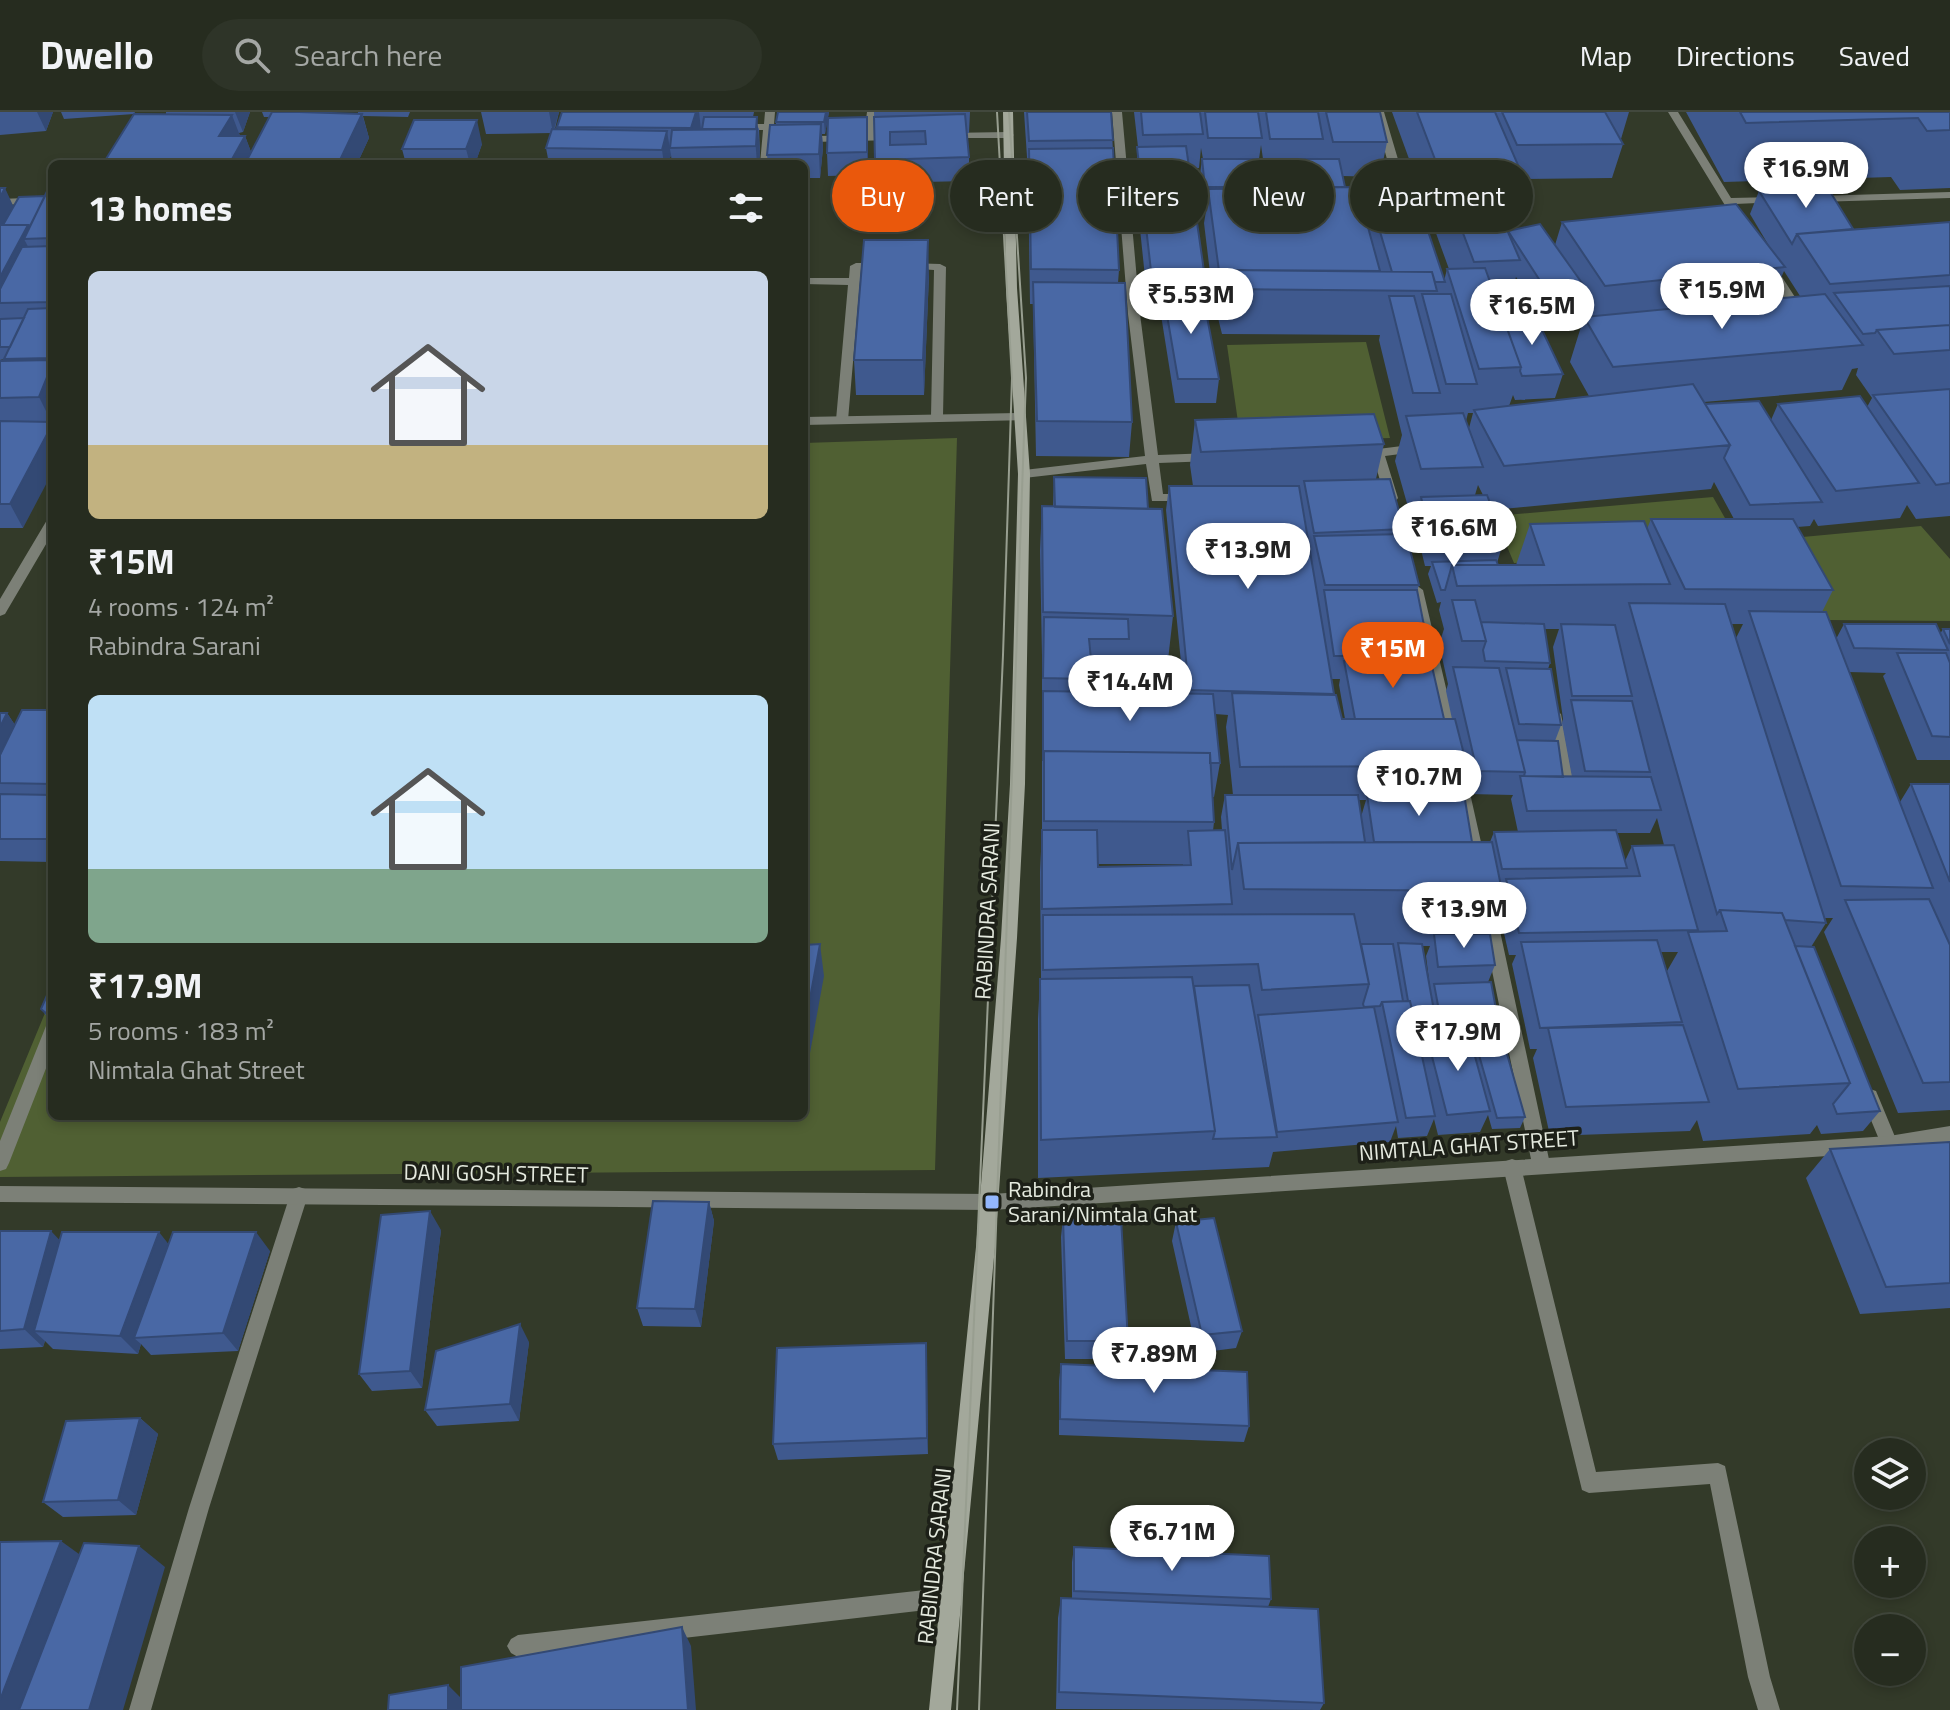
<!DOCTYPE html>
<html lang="en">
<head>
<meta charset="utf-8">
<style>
  :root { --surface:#262c1f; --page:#2e3428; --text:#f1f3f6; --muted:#a4a7a4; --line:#42483d; --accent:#ea580c }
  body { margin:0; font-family:"Titillium Web",sans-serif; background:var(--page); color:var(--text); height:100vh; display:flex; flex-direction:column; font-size:30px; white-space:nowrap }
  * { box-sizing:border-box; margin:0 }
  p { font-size:26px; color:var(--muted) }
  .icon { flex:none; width:44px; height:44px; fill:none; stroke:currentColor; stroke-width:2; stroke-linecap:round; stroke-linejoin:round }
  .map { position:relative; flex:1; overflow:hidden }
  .sheet { position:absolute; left:48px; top:48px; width:760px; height:960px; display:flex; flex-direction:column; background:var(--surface); border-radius:12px; box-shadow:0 4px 12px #0003,0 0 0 2px var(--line) }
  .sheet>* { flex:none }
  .guide { position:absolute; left:832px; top:48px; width:760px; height:72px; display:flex; gap:16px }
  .buttons { position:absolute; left:1854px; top:1326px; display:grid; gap:16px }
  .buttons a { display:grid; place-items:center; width:72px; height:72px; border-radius:50%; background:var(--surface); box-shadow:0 4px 12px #0003,0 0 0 2px var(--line); font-size:40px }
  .price { position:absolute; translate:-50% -68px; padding:0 18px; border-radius:28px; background:#fff; color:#222; font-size:26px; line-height:52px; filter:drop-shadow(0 2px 4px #0008) }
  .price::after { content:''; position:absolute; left:50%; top:48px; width:24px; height:18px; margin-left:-12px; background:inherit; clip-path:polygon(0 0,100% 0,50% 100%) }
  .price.current { background:var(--accent); color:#fff }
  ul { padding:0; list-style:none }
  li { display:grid; align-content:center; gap:16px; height:424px; padding:0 40px }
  li span { display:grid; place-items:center; height:248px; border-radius:12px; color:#555 }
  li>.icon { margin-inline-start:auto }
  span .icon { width:144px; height:144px; fill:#fffc; stroke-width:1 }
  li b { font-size:34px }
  h2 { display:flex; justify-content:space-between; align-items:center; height:96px; padding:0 40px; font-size:34px }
  .tag { padding:0 28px; border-radius:36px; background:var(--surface); box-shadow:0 4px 12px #0003,0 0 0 2px var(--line); font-size:28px; line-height:72px }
  .tag.current { background:var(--accent); color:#fff }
  header { display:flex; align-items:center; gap:48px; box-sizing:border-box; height:112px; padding:0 40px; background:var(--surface); border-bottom:2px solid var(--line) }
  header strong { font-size:38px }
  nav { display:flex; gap:44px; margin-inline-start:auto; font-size:28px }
  .search { width:560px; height:72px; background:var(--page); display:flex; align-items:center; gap:20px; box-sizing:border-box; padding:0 28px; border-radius:44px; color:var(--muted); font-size:30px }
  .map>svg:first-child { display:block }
</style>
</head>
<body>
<header>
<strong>Dwello</strong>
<div class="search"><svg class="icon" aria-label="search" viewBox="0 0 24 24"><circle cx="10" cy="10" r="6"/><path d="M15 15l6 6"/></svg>Search here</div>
<nav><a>Map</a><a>Directions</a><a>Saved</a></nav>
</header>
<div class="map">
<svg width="1950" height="1598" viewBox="0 0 1950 1598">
  <rect width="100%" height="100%" fill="#333a29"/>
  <path fill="#506033" d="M1366,230l24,96 -149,5 -14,-98z
    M957,326l-22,732 -935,7v-55l52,-126v120h752v-673z
    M1713,385l29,51 -117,11 -111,4 -20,-47z
    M1921,414l29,33v62l-123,-1 -46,-81z"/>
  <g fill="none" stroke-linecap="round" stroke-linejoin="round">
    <path fill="#7c8077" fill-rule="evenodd" d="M765,0h10l-2,25 91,-2 3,-23h10l-2,22h19l5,3 -5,3 -122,3 -2,21h-10l3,-34h-25l-5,-3 5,-3h26z
      M1112,0h10l18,202 18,141 54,-2 6,4 -6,4 -53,2 4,31h30l2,3 -7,4h-36l-6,-37 -122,14 -6,-4 6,-4 121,-14 -17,-142z
      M1374,0h10l29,98 -2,2 -10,-2z
      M1668,0h10l53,86 45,-1 6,3 -2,2 -45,2 12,19 -10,2z
      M945,21l64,-1 5,3 -5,3h-68l-1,-2z
      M1950,80v6l-134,4 -6,-3 6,-3z
      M52,85v6l-52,2v-6z
      M856,151h28l6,3 -6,3h-23l-13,151 -6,4 -6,-4 12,-135 -44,-1v-6h45l1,-12z
      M907,151l33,1 6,3 -3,149 -6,4 -6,-4 3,-146 -31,-2v-4z
      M1769,151l6,3 27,42 -2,2 -4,2 -6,-4 -27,-42z
      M1418,332l6,4 -1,3 -38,5 13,42 -2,3h-10l-14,-48 6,-4z
      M1416,473l7,5 35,149 -7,5 -7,-5 -35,-149z
      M1554,597l7,5 15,81 -8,6 -8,-6 -13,-81z
      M1456,644l7,6 22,98 -8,6 -8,-6 -20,-98z
      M1486,785l6,2 2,4 56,261 -3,6 -6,2 -6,-2 -3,-6 -54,-261 2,-4z
      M1870,977l6,2 22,53 -3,5 -6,3 -6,-3 -22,-53 3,-5z
      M1512,1047l6,2 3,6 75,305 122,-9 7,3 45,211 10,33h-22l-10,-33 -38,-193 -121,9 -7,-3 -79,-323 3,-6z
      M299,1075l6,2 3,6 -99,313 -58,202h-22l60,-202 101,-313 3,-6z"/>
    <path fill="#7c8077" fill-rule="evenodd" d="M52,407v15l-47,80 -5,2v-17l47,-79z
      M52,912v29l-43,110 -3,6 -6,2v-30l46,-115z
      M952,1475l7,3 3,7 -3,7 -7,3 -434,50 -7,-4 -4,-7 4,-7 7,-4z"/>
    <path fill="#7c8077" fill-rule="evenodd" d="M1022,301l4,1v6l-222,5v-8z
      M1950,1014v16l-61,10 -897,58 -992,-8v-16l992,8 897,-58z"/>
    <path fill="#a3a89b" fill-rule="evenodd" d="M1003,0h10l4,176 13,186 -5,310 -8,154 -22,309 -44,463h-22l47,-463 25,-309 9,-154 8,-310 -12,-186z"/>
    <path stroke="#989e90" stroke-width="2" d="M957,1598l46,-1055 9,-277 -15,-266
      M979,1598l47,-1332 -17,-266"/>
  </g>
  <path fill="#3f598e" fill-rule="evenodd" d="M0,0h53l-7,19 -46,4z
    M61,0h74l-1,2 -70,5z
    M166,0h84l-7,20 -4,1 1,3h5l6,16 18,-35h-5l-2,-5h54l42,2v-2h52l-2,5 -45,-1 6,22 -12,26h-249l-2,-5 60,-45z
    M481,0h78l-4,17h3l4,-17h192l-1,5 6,12 1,23 -1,12h-87l-1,-9 -3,9h-119l-3,-16 5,-15 -65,1z
    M829,0l-4,22h-3l1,14 -3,30h-16v-14h-36l-1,-9 9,-30v-3z
    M874,0h96l-1,21h-2l2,24v24l-93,2z
    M1024,0h87l8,158 -1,13 14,139 -3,35 -93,-1 -3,-152h-3l-2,-132z
    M1134,0h246l7,30 -7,35 -37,-1 2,11 21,32 4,-21 74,83 3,-12h2l-57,-157h237l-8,27 2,5 -11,34 -88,1 4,9 -12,42 39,15 7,-23 207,24 -19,-32 9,-23 94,38 97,-7v294l-34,3 -9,-14 -7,13 -82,8 -4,-7 -4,7 -13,1 36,63 -11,22 14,27 8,-15 96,10 3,-5h7v131h-33l-34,-84 3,-3 -37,-1 51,130 11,-18h39v326l-52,3 -74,-181 9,-14h-8l1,5 -15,24 69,164 -17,20 -42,3 -4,-9 -7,9 -107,7 -6,-21 -7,11 -140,5 -17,-78 4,-9h-7l-18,-85 4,-9h-7l-12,-52 -12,31 10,31 -7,17 12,49 -4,9 29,77 -5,11 -28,1 -4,-14 -8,17 -42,3 -4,-16 -7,17 -29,2 -2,-12 -6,16 -117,10 -4,15 -231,11v-159l2,-40h1l-1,-107 2,-42v-174l-2,-105 2,-45 11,1 1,-30 94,32 25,107 -5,44 -40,-1 2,21 -1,13h55l-18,-183 3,-24h24l-3,-21 5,-45 189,24 -8,35 28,50 -2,5 17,51 -2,6 13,65 -2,6 16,57h8l-6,-28 2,-7 -9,-40 5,-15 -5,-19 2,-8 -4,1 -9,-29 3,-8h-6l-11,-45 2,-8 -6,1 -15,-53 7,-26 -23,-95 1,-5 -158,-1 -5,-20 2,-8h-5l-10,-83 2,-12h-4l-3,-29 3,-23h1l-2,-11 -2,20h-10l15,103 -3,20 18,88 -3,24h-41l-14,-88 1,-9h-14l-13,-125 3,-34zM1261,33l2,14h-4zM1784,159l16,25 -28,3zM1516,165l23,36 36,-6 3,-10 13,19 -7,1 -14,45 19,34 -80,10 4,-11 2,5 40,-2 8,-24 -60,-57 -4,-12h9zM1858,256l-2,7 16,23 -5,9 -89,-3 -7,16 -66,-16 -1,-2 138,-12 10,-21zM1468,301h5l-4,15 -3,-7zM1714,370l20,37h-83l-4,10 -117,-5 -14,41h-18l-1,-2 7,-23 -11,-30 218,-21zM1478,373l5,10h-8zM1732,512h11l-7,14zM1545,517h14l-6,18 10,72 -1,4 10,54h-9l-8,-36 6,-16 -13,-56 2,-6zM1331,567h9l-1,6 6,34h-3l-9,-24zM1215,602l13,1 -2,12 7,68h-8l-4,22 1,13 -9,1 1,-9 -1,-25h1l6,-34zM1464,661l5,21 44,1 -2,4 7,33h-24l-4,10h-18l-15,-48zM1358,688h8l-5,17zM1657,706l7,27 -32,1 -7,15 -8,-28h33zM1098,752h85v1l-85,2zM1422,834h8l-4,10 4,32zM1661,840h17l-11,19z
    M1686,0h264v76l-50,2 -9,-13 -167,5z
    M868,29v34l-40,1 -1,-23z
    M482,32l-7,20h-69l-4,-15z
    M52,73v233l-1,3 -24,1 -4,106h-23v-167h5l-1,-2 -4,1v-172l14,19 31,-11z
    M929,163l-5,120h-68l-2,-35z
    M52,598v152l-52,-1v-148h7l8,12z
    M52,872v39l-11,-14z
    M1950,1030v166l-90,6 -54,-136 24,-29z
    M709,1090l5,19 -13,106 -58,-1 -6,-18z
    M1063,1106l65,123 -3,18h-60l-4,-122z
    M1176,1110l66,109 -6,17 -39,5 -25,-112z
    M441,1118l-19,158 -50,3 -13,-17z
    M0,1119l60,10 108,3 102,7 -32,100 -87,4 -10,-11 -3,10 -85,-5 -8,-8 -2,6 -43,2z
    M529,1230l-10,79 -82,5 -12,-16z
    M926,1231l2,111 -150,6 -5,-16z
    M1061,1252l188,62 -5,16 -185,-7v-54z
    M140,1306l18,16 -22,81 -73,2 -20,-15z
    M1074,1435l197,52 -3,8 56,96 -4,7 -264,-1 2,-91 3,-20 11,1v-37z"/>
  <path fill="#334974" d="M37,0h16l-7,19z
    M235,0h15l-7,20z
    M549,0h10l-6,21z
    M696,0h3l2,17 -7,18 -3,-19z
    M826,0h3l-4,22 -1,-12z
    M362,2l7,24 -12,26h-16l-1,-4z
    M232,3l10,26 3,-5 9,24h-7l1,4h-15l-14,-28z
    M757,5l3,35 -1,12h-2l-2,-27z
    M867,5l1,24v34l-1,-23z
    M477,8l5,24 -7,20h-5l-4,-15z
    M821,12l2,24 -3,30 -1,-24z
    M667,19l4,24 -3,9h-4l-2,-14z
    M5,76l11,24 -16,23v-38z
    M51,84l-27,43 10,19 -34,45v-26l28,-52z
    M928,128l1,35 -5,120 -1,-35z
    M1582,171l-7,24 -36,6 7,-23z
    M52,253v33h-6l6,13 -1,10 -12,-24z
    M52,313v48l-29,55 -13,-24z
    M7,601l15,23 -22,46v-55z
    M820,832l4,32 -20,110v-55z
    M709,1090l5,19 -13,106 -6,-18z
    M430,1099l11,19 -19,158 -12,-17z
    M51,1119l18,19 -35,81 11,10 -2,6 -19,-18z
    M159,1120l15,19 -40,87 7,6 -3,10 -18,-18z
    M256,1120l14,19 -32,100 -15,-18z
    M520,1212l9,18 -10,79 -9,-17z
    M926,1231l1,18 1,93 -1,-16z
    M140,1306l18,16 -22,81 -18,-15z
    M61,1429l29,21 -55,148h-35v-10z
    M139,1434l26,21 -42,143h-34z
    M682,1515l9,19 5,64h-8z
    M448,1573l12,12v13h-12z"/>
  <path fill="#4968a5" stroke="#334974" stroke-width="2" fill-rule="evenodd" d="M272,0h27l63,2 -22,46h-93z
    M562,0h134l-5,16 -134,-1z
    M778,0h48l-2,10h-48z
    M1027,0h84l2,28 -84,1z
    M1141,0h59l3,22 -60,1z
    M1205,0h53l4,26h-54z
    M1266,0h52l5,27h-53z
    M1326,0h54l7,30h-54z
    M1417,0h78l33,76h-39l31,72 -46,2z
    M1502,0h103l18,32 -106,1z
    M1740,0h210v18l-23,1 -9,-13 -172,5z
    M134,2l98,1 -13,21h26l-14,25 -125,-2z
    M965,2l4,43 -94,3 -1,-43zM925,19l1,13 -36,1v-13z
    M704,5h53l-1,12h-54z
    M867,5v35l-40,1 1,-35z
    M414,8h63l-11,29h-64z
    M821,12l-2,30 -52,1 3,-30z
    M552,17l115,2 -5,19 -116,-2z
    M757,17l-1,17 -86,2 2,-18z
    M1186,34l18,125h-53l-14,-124z
    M1113,36l6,122 -88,-1 -2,-120z
    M1202,47h137l6,28h-140z
    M50,73h2v53l-28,1z
    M1826,73l27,44 -56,5 -5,10 -33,-53z
    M1357,75l23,84 -157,-1 1,1h-5l-11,-82z
    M0,76h5l-5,9z
    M45,84l-16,32 -1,-3h-25l16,-28z
    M1370,86h47l28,84h-10l-3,-10h-40z
    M1736,92l49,63 -180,19 -43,-64z
    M1950,110v53l-120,9 -33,-50z
    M1540,112l42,59 -36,7 -38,-59z
    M0,113h28l-28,52z
    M864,128h64l-5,120h-69z
    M52,134v56l-52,1v-14l22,-42z
    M1485,156l36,99 -42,2 -32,-100z
    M1223,158l209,2 5,19 -209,-2z
    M1033,170l92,1 7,139 -95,-1z
    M1950,174v39l-73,5 -2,3 -12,1 -29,-41z
    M1202,179l17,88h-41l-15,-87z
    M1422,182h29l26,90h-31z
    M1825,182l38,51 -250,22 -29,-50z
    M1389,184h25l26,97h-27z
    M52,196v50l-48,1 24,-50z
    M1535,203l28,59 -41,2 -2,-5 1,-4 -18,-50z
    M24,206l-14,29h-10v-28z
    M1950,213v25l-56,4 -17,-24z
    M52,248v5l-13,32 -39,1v-37z
    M52,272v14h-6z
    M1693,272l37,61 -226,21 -30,-56z
    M1950,277v94l-14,2 -63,-90z
    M1860,284l59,87 -83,8 -58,-87z
    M1759,289l63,101 -72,3 -26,-47 6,-13 -25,-41z
    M1463,301l20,54 -62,2 -15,-53z
    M1374,302l10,30 -183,8 -6,-32z
    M0,309l52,1v3l-42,79h-10z
    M1054,365l92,1 2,31 -93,-2z
    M1390,367l14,50 -90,4 -10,-52z
    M1169,374h130l35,208 -145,-4z
    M1487,383l17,45 -73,2 -10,-45z
    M1042,394l120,3 11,107 -130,-4z
    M1651,407h142l40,71 -148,-1z
    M1644,409l26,63 -213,2 -5,-21h92l-14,-41z
    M1406,422l13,51h-94l-11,-49z
    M1496,448l2,5h-46l-7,25h-4l-9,-28z
    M1324,478h93l13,66h-96z
    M1452,488h23l11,41h-24z
    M1629,491l96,1 101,319 -41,-3 -3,-7 -62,-3 -3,4z
    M1749,499l77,1 107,276 -92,-2z
    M1044,505l84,2 1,20h-40l2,20h37l2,21 -87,-2z
    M1481,510l63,2 6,39 -65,-2 -2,-11 3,-9z
    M1561,512l54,1 17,71h-60z
    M1844,512h92l12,26 -94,-2z
    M1943,517h7v15z
    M1897,541h49l4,10v74l-18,-1z
    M1344,549l87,1 13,57h-89z
    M1453,555l46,1 26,104 -48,-1z
    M1506,556l45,1 10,56 -42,-1z
    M1043,579l170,3 7,69h-10v-10l-166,-2 -1,10z
    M1232,581l104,2 6,24h113l12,47 -227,1z
    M1571,588l61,1 18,71 -65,-1z
    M22,598h30v74l-52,-1v-28z
    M0,601h7l-7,14z
    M1517,628l41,1 5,36 -39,-1 1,-4z
    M1044,639l166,2 4,69 -170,-1z
    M1520,664l131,1 10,33 -134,1z
    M1911,672h39v98z
    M0,682l52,1v41l-1,3h-51z
    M1464,682l8,48h-98l-7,-47z
    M1225,683h133l7,47 -127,1 -6,27z
    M1042,718h55l1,37 93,-2 -3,-34 37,-1 7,74 -190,5z
    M1616,718l11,38 -125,1 -8,-37z
    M1492,730l10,49 -258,-2 -6,-46z
    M1674,733l24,85 -179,3 -13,-54 134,-3 -8,-30z
    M1929,787l21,46v137l-27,1 -78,-183z
    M1720,798l62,3 68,170 -112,6 -50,-157 39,-1z
    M1354,802l15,70 -107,6 -4,-26 -215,6v-55z
    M1434,822h56l5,31 -57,2z
    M1657,828l25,82 -142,6 -19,-86z
    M1398,831l24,1 16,89 -20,2 -8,-34h-2z
    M820,832l-16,87v-86z
    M1361,832h32l10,57 -21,1 -2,4 -16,1 -1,-3 6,-20z
    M1795,834l19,1 66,164 -43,3 -4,-10 17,-21z
    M1192,865l23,154 -174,9 -1,-161z
    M1491,870l9,49 -31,2 -1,-2 -25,1 -9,-48z
    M52,872v34l-11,-9z
    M1249,873l28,152 -64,2 2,-8 -21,-145z
    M1410,889l25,115 -29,2 -24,-116z
    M1374,895l24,115 -121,10 -19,-117z
    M1683,913l26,77 -143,5 -18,-79z
    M1468,919l22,80 -43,4 -21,-82z
    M1503,928l22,77 -28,1 -22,-77z
    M1950,1030v141l-64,4 -56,-138z
    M653,1089l56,1 -14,107 -58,-1z
    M430,1099l-20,160 -51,3 22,-159z
    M1063,1106h58l7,123h-61z
    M1214,1106l28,113 -40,4 -26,-113z
    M0,1119h51l-27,98 -24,2z
    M62,1120h97l-39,104 -86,-5z
    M173,1120h83l-33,101 -89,5z
    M520,1212l-10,80 -85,6 11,-59z
    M926,1231l1,95 -154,6 4,-96z
    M1061,1252l186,8 2,54 -189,-7z
    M140,1306l-22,82 -75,2 23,-81z
    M61,1429l-61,159v-158z
    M84,1431l55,3 -50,164h-70z
    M1074,1435l195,9 2,43 -197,-8z
    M1061,1486l257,11 6,94 -265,-11z
    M682,1515l6,83h-227v-43z
    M448,1573v25h-60l1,-15z"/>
  <rect fill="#93b7fd" stroke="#1d2018" stroke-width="3" x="984" y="1082" width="16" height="16" rx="4"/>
  <g text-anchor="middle" stroke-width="7" stroke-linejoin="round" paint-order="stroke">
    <g font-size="22" fill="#e5eadf" stroke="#1d2018">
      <text transform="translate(987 799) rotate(-87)" y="8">RABINDRA SARANI</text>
      <text transform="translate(1469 1033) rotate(-4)" y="8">NIMTALA GHAT STREET</text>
      <text transform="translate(496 1061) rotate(1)" y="8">DANI GOSH STREET</text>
      <text transform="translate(934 1444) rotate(-84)" y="8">RABINDRA SARANI</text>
    </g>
    <g font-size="22" fill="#e5eadf" stroke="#1d2018" text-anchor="start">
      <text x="1008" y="1085">Rabindra<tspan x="1008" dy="25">Sarani/Nimtala Ghat</tspan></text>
    </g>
  </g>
</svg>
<div class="buttons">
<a><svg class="icon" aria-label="layers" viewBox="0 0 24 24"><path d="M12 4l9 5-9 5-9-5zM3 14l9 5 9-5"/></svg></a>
<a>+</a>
<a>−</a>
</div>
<b class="price" style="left:1806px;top:98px">₹16.9M</b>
<b class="price" style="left:1722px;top:219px">₹15.9M</b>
<b class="price" style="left:1191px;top:224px">₹5.53M</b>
<b class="price" style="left:1532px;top:235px">₹16.5M</b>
<b class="price" style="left:1454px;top:457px">₹16.6M</b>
<b class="price" style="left:1248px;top:479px">₹13.9M</b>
<b class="price current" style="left:1393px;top:578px">₹15M</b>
<b class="price" style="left:1130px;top:611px">₹14.4M</b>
<b class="price" style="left:1419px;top:706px">₹10.7M</b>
<b class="price" style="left:1464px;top:838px">₹13.9M</b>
<b class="price" style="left:1458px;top:961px">₹17.9M</b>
<b class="price" style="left:1154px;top:1283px">₹7.89M</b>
<b class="price" style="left:1172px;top:1461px">₹6.71M</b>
<div class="guide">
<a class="tag current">Buy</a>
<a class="tag">Rent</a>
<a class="tag">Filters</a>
<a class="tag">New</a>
<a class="tag">Apartment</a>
</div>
<section class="sheet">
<h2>13 homes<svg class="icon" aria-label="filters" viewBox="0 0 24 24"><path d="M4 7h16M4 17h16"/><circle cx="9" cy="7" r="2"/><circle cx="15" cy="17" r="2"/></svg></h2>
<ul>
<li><span style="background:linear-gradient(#c9d6e8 70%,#c2b280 0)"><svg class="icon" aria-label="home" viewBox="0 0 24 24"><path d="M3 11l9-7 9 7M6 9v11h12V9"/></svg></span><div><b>₹15M</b><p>4 rooms · 124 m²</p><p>Rabindra Sarani</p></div></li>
<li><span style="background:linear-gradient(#bfe0f5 70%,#7fa58c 0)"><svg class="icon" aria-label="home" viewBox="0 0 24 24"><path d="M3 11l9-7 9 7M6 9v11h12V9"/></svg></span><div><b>₹17.9M</b><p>5 rooms · 183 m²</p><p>Nimtala Ghat Street</p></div></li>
</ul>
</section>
</div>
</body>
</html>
